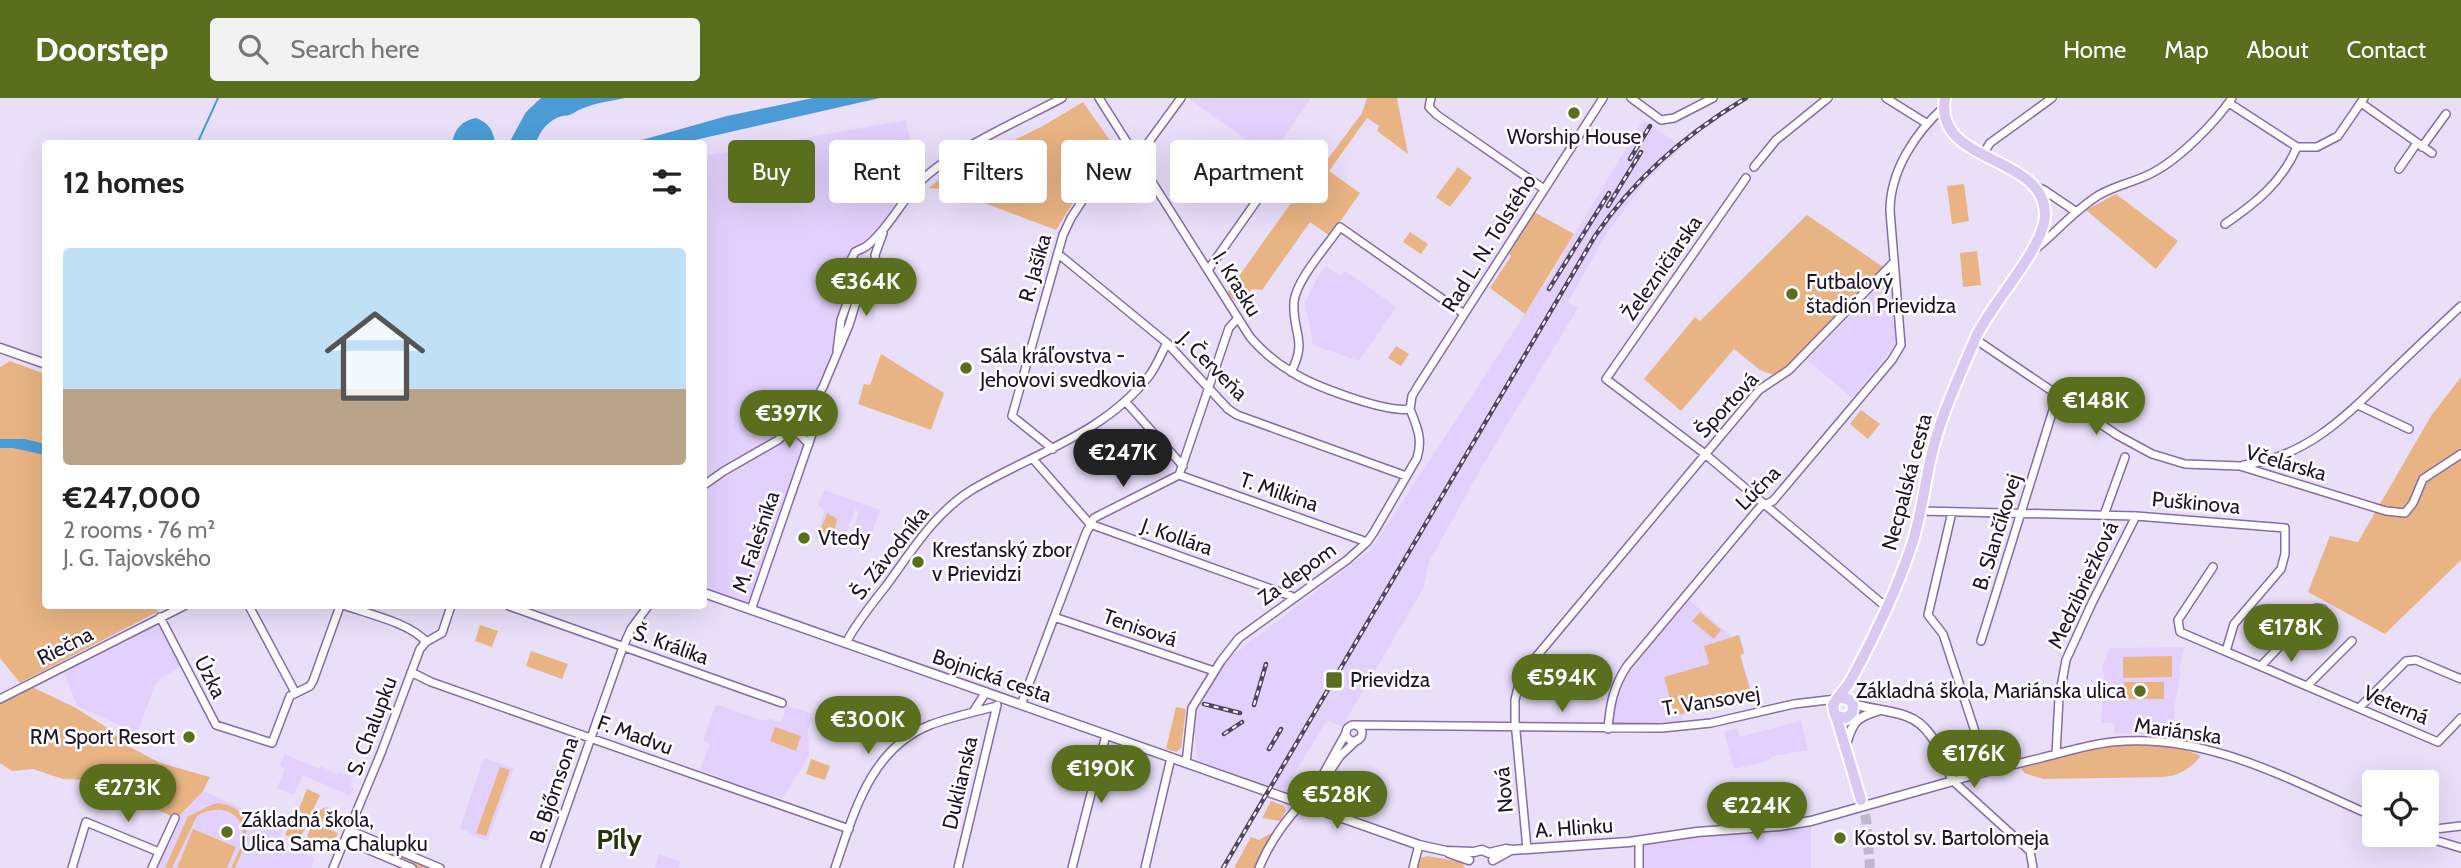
<!DOCTYPE html>
<html lang="en">
<head>
<meta charset="utf-8">
<style>
  :root { --surface:#fff; --page:#f2f2f2; --text:#222; --muted:#767676; --line:#e0e0e0; --accent:#5a6f1e }
  body { margin:0; font-family:Cabin,sans-serif; background:var(--page); color:var(--text); height:100vh; display:flex; flex-direction:column; font-size:26px; white-space:nowrap }
  * { box-sizing:border-box; margin:0 }
  p { font-size:23px; color:var(--muted) }
  .icon { flex:none; width:38px; height:38px; fill:none; stroke:currentColor; stroke-width:2; stroke-linecap:round; stroke-linejoin:round }
  .map { position:relative; flex:1; overflow:hidden }
  .drawer { position:absolute; left:42px; top:42px; width:665px; height:469px; display:flex; flex-direction:column; background:var(--surface); border-radius:7px; box-shadow:0 7px 28px #0002 }
  .drawer>* { flex:none }
  .top-card { position:absolute; left:728px; top:42px; width:665px; height:63px; display:flex; gap:14px }
  .controls { position:absolute; left:2362px; top:672px; display:grid; gap:14px }
  .controls a { display:grid; place-items:center; width:77px; height:77px; border-radius:7px; background:var(--surface); box-shadow:0 7px 28px #0002; font-size:35px }
  .price { position:absolute; translate:-50% -60px; padding:0 16px; border-radius:24px; background:var(--accent); color:#fff; font-size:23px; line-height:46px; filter:drop-shadow(0 2px 4px #0008) }
  .price::after { content:''; position:absolute; left:50%; top:42px; width:21px; height:16px; margin-left:-10px; background:inherit; clip-path:polygon(0 0,100% 0,50% 100%) }
  .price.selected { background:#222; color:#fff }
  ul { padding:0; list-style:none }
  li { display:grid; align-content:center; gap:14px; height:371px; padding:0 21px }
  li+li { border-top:2px solid var(--line) }
  li span { display:grid; place-items:center; height:217px; border-radius:7px; color:#555 }
  li>.icon { margin-inline-start:auto }
  span .icon { width:126px; height:126px; fill:#fffc; stroke-width:1 }
  li b { font-size:30px }
  h2 { display:flex; justify-content:space-between; align-items:center; height:84px; padding:0 21px; font-size:30px }
  .tag { padding:0 24px; border-radius:7px; background:var(--surface); box-shadow:0 7px 28px #0002; font-size:24px; line-height:63px }
  .tag.selected { background:var(--accent); color:#fff }
  header { display:flex; align-items:center; gap:42px; box-sizing:border-box; height:98px; padding:0 35px; background:var(--accent); color:#fff }
  header strong { font-size:33px }
  nav { display:flex; gap:38px; margin-inline-start:auto; font-size:24px }
  .search { width:490px; height:63px; background:var(--page); display:flex; align-items:center; gap:18px; box-sizing:border-box; padding:0 24px; border-radius:7px; color:var(--muted); font-size:26px }
  .map>svg:first-child { display:block }
</style>
</head>
<body>
<header>
<strong>Doorstep</strong>
<div class="search"><svg class="icon" aria-label="search" viewBox="0 0 24 24"><circle cx="10" cy="10" r="6"/><path d="M15 15l6 6"/></svg>Search here</div>
<nav><a>Home</a><a>Map</a><a>About</a><a>Contact</a></nav>
</header>
<div class="map">
<svg width="2461" height="770" viewBox="0 0 2461 770">
  <rect width="100%" height="100%" fill="#e9dff9"/>
  <path fill="#e3d1fd" d="M1188,0h123l-37,53h-12z
    M906,22l12,54 -11,13 -40,60 -6,21 -48,137 -1,21 -62,183 -46,-16v-107l10,-8 -10,-4v-318z
    M1643,22l40,27 -38,35 -38,51 -39,69 10,6 -94,155 -55,99 -5,25 -82,140 -15,-7 -43,71 -83,-29 -4,-5 -4,-31 3,-18 35,-54 5,-1 131,-101 2,1 179,-274z
    M1326,168l14,10 5,-5 49,34 1,4 -36,52 -46,-16 -8,-42 12,-25z
    M1887,180l4,3 5,63 -44,54 -45,-38z
    M824,392l56,20 -11,31 -18,-6 8,-23 -4,-2 -14,36 -26,-8 10,-28 -7,-4z
    M1688,501l44,38 7,-2 6,18 -4,2 14,47 -73,14v6l-66,2 -4,-5 4,-22 10,-23z
    M159,525l22,44 -20,11 -6,7 -18,48 -60,-27 -13,-34z
    M2184,549l-5,23 2,2 -6,31 -2,33 -59,-3v-10h-13l3,-48 -3,-6 9,-21z
    M718,607l43,15 10,-1 10,4 6,-17 27,8 -6,15 1,26 -27,44 -82,-29 10,-26 -7,-3 12,-35z
    M1801,623l7,29 -28,5 -7,1 -5,5 -34,8 -10,-37 13,-4 3,9z
    M285,656l34,15 1,-3 5,2 12,7 2,-3 13,5 -1,10 3,1 -4,8 -47,-21 -9,20 -17,-7 8,-19 -5,-3z
    M484,660l30,10 -26,72 -2,1 -26,-13z
    M203,693l61,27 2,-4 20,9 -8,20 26,8 -1,2 11,5 -2,10h-156l22,-51z
    M1811,725v45h-170v-24z
    M659,756l22,8 -2,6h-24z"/>
  <path fill="#e9b484" d="M1367,0h30l11,56 -31,-23 2,-5 -12,-8 -38,53 31,22 -30,43 -20,-14 -48,68 -9,-1 -18,12 -8,-8 93,-131 4,2 38,-51z
    M1083,4l31,44 5,20 -41,28 -22,36 -106,-40 -21,-2 17,-14 97,-48z
    M1210,57l13,10 -14,19 -13,-10z
    M1236,59l19,13 -19,26 -19,-13z
    M1458,69l14,11 -22,29 -14,-10z
    M1964,86l5,37 -17,3 -5,-38z
    M2116,96l62,47 -22,28 -70,-59z
    M1534,114l40,22 -49,80 -35,-26 21,-32 -2,-3z
    M1807,117l76,52 -97,100 -13,8 -13,-5 -26,-21 -53,62 -37,-32 51,-62 5,4z
    M1410,134l18,12 -7,10 -18,-12z
    M1977,153l4,34 -18,2 -3,-34z
    M1396,248l13,8 -8,12 -13,-8z
    M881,256l63,39 -13,37 -73,-26 6,-20 6,1z
    M10,263l35,13 1,232h109l4,5 -139,72 -20,-25v-291z
    M2461,279v183l-76,74 -77,-42 22,-56 28,6 73,-126z
    M1861,312l19,14 -12,15 -18,-15z
    M827,415l10,6 -4,19 -14,-4z
    M1700,514l21,18 -7,9 -22,-18z
    M480,527l18,6 -6,16 -17,-6z
    M1739,537l5,18 -4,2 11,38 -76,23 -11,-39 45,-13 -5,-18z
    M531,553l37,13 -6,15 -36,-13z
    M2172,558v21l-49,1v-21z
    M2124,584h40v17h-40z
    M32,589l42,20 29,18 29,23 28,15 50,14 -7,14 -25,26 -7,-1 -80,-36 -28,-1 -30,-10 -21,2 -12,-8v-60z
    M1176,609l10,2 -5,39 -5,4 -10,-3z
    M775,629l26,9 -5,15 -26,-10z
    M2124,647c25,0 54,0 77,11 -12,13 -20,19 -37,21l-121,2 -19,-6 -3,-5 66,-18z
    M811,661l19,7 -5,14 -19,-6z
    M500,669l10,3 -24,66 -10,-3z
    M307,691l13,6 -10,21 -12,-5z
    M1271,703l13,5 2,5 -6,10 -18,-3z
    M218,705c41,6 29,39 17,65h-4c4,-9 12,-22 12,-32 0,-27 -27,-32 -46,-20l-25,52h-7l23,-52c9,-2 16,-10 30,-13z
    M327,709l4,7 7,-3 5,8 -3,8 -25,-9 3,-7z
    M294,716l15,6 -10,21 -14,-6z
    M313,724l25,11 -9,20 -24,-11z
    M193,731l43,18 -9,21h-50z
    M1273,734l-18,36h-21l17,-31 8,3z
    M359,738l73,32h-14l-61,-27z
    M1427,758l35,6 3,6h-47l3,-10z"/>
  <path fill="#4b9bd6" d="M541,0h84c-19,4 -36,5 -53,16 -4,2 -5,1 -10,2 -14,4 -22,15 -26,27h-27l17,-31z
    M813,0h67l-198,45h-51l96,-27z
    M476,20c13,5 17,12 19,25h-43c3,-14 9,-22 24,-25z
    M0,341h25l20,5v11l-32,-7h-13z"/>
  <g fill="none" stroke-linecap="round" stroke-linejoin="round">
    <path stroke="#4b9bd6" stroke-width="2" d="M197,46l21,-46"/>
    <path stroke="#c1b6d0" stroke-width="10" stroke-dasharray="10 5" stroke-linecap="butt" d="M1861,702l5,19 4,49"/>
    <g stroke="#866ca8" stroke-width="10">
      <path id="minor" d="M1099,0l151,239c12,14 26,26 42,35 21,14 94,41 118,37
        M1431,0l-2,9 8,8 107,74
        M1631,0l30,22 13,-2 39,-20
        M1886,0l40,25
        M2229,5l68,44h20l21,-11 26,-38
        M2361,5l71,50
        M2422,49l24,-33
        M1983,56l7,-11 62,-45
        M1137,60l44,-60
        M1754,69l22,-27 52,-42
        M2399,71l18,-26
        M1746,80l-140,201 99,75 181,153
        M2034,88l10,4 31,21
        M2225,126c31,-21 57,-42 72,-77
        M2033,153c23,-18 40,-40 66,-56 17,-10 37,-13 55,-23 26,-14 61,-49 78,-74
        M1057,157l5,2 105,86 61,66 9,6 169,61
        M1208,172l76,-108
        M1975,241l142,96 35,19 33,10 55,2 146,45 19,2 8,-10 10,-24 38,-25
        M837,253l4,-31 14,-39 1,-11 -5,-10 4,-8c4,-3 9,-3 13,-7 22,-18 34,-46 55,-66 33,-31 98,-59 139,-81
        M1291,274c17,-32 1,-39 3,-70 2,-22 33,-56 46,-75l124,87
        M1125,303l58,65
        M2358,307l51,24
        M1410,311l2,-13 6,-10 185,-288
        M798,326l2,11 9,9
        M1053,351l-41,-33 51,-181 8,-17 13,-20 11,-8 45,-28
        M1033,361l57,65 201,72 2,3
        M2244,367c60,-8 98,-45 139,-85 26,-25 52,-50 78,-74
        M1179,377l188,67
        M704,387l20,-14 54,-31 30,-28 15,-25 26,-62 16,-52 11,-7 -1,-11 8,-22
        M1921,413l215,5 149,12v26l-4,15 -47,55 -8,27
        M1952,414l-24,103 15,19 45,137
        M2104,417l21,-58
        M2213,469l-35,53 2,12 258,110 23,-24
        M249,508l46,86
        M346,508c23,8 66,18 80,36
        M509,508l273,97
        M751,512l61,-176 3,-11 -1,-18
        M160,519l56,108 56,18 18,-47 20,-10 3,-5 27,-75
        M1054,519l160,54
        M1981,543l77,-247
        M846,545c10,-20 26,-39 40,-57 25,-34 48,-72 84,-95 61,-37 133,-56 179,-115 7,-9 12,-22 18,-33
        M2261,568l55,-58 7,1
        M411,574l20,10 418,147
        M2307,588l45,-45
        M0,601l184,-93
        M1021,607l65,-172 8,-15 85,-43 50,-147 9,-10
        M2359,610l47,-47 10,-1 45,19
        M973,614l13,-20
        M1355,627l307,3 49,-5 83,-19 42,-5
        M1346 635a8 8 0 1 1 16 0a8 8 0 1 1-16 0Z
        M1608,631c2,-24 5,-42 19,-63l133,-159 13,-6 119,-141 9,-15 -11,-134c0,-40 25,-78 54,-104
        M2056,656l3,-56 7,-38 26,-57 44,-87
        M1186,665l6,-55 29,-47 18,-23 108,-78 20,-18 7,-10 43,-74c6,-19 0,-31 -7,-49
        M1306,707l40,-72
        M1315,710l17,-40 8,-12 18,-17
        M349,732l91,38
        M2427,732l34,-4
        M2418,737l43,13
        M345,742l67,28
        M1639,743v27
        M1527,751l-12,-128v-21l6,-25 238,-285 30,-20 105,-108
        M72,770l14,-46 73,30
        M152,770l23,-50
        M333,770l48,-115 39,-104 6,-7 16,-9 9,-27
        M545,770l78,-221 8,-18 17,-23
        M835,770c19,-55 35,-119 95,-143 21,-8 45,-13 67,-19
        M958,770l39,-163
        M1072,770l34,-133
        M1145,770l26,-110
        M1259,770c10,-24 24,-45 42,-64
        M1413,770l6,-23
        M2033,770l-3,-17 -77,-70c29,-8 59,-16 88,-23 28,-7 56,-16 84,-17 89,-5 171,42 250,76"/>
    </g>
    <g stroke="#866ca8" stroke-width="11">
      <path id="tertiary" d="M0,250l46,16
        M704,495l715,252 27,6 28,1 8,-2 7,3 17,-4 5,1 118,-8 68,-10 82,-6 32,-5 142,-40c-11,-24 -20,-56 -47,-65 -17,-6 -36,-7 -53,-12
        M1846,646c7,-22 9,-26 31,-33
        M1449,755l20,7
        M1493,762l18,-10"/>
    </g>
    <g stroke="#fff" stroke-width="14">
      <path id="primary" d="M1840,600l9,1 4,6 -1,8 -6,5 -11,-3 -2,-10c5,-9 13,-16 18,-25 23,-43 46,-90 61,-136 9,-27 12,-55 18,-83 9,-42 29,-84 46,-124 15,-34 70,-90 69,-124 -2,-59 -112,-49 -100,-115
        M1836,618l25,84"/>
    </g>
    <use href="#minor" stroke="#fff" stroke-width="7"/>
    <use href="#tertiary" stroke="#fff" stroke-width="8"/>
    <use href="#primary" stroke="#d9c8f1" stroke-width="10"/>
    <g stroke="#50455e" stroke-width="4.5">
      <path id="rail" d="M1630,61l20,-33
        M1608,108l33,-54
        M1549,191l60,-96
        M1204,606l36,9
        M1254,607l12,-41
        M1224,636l18,-12
        M1269,651l12,-20
        M1223,770l372,-632c39,-57 92,-103 151,-138"/>
    </g>
    <use href="#rail" stroke="#fff" stroke-width="2" stroke-dasharray="5" stroke-linecap="butt"/>
  </g>
  <g fill="#5a6f1e" stroke="#fff" stroke-width="2.5">
    <circle cx="1574" cy="15" r="7"/>
    <circle cx="1792" cy="196" r="7"/>
    <circle cx="966" cy="270" r="7"/>
    <circle cx="804" cy="440" r="7"/>
    <circle cx="918" cy="464" r="7"/>
    <rect x="1325" y="573" width="18" height="18" rx="3.5"/>
    <circle cx="2140" cy="593" r="7"/>
    <circle cx="189" cy="639" r="7"/>
    <circle cx="227" cy="734" r="7"/>
    <circle cx="1840" cy="740" r="7"/>
  </g>
  <g text-anchor="middle" stroke-width="5" stroke-linejoin="round" paint-order="stroke">
    <g font-size="21" fill="#1f142c" stroke="#fff" text-anchor="start">
      <text x="1574" y="46" text-anchor="middle">Worship House</text>
      <text x="1806" y="191">Futbalový<tspan x="1806" dy="24">štadión Prievidza</tspan></text>
      <text x="980" y="265">Sála kráľovstva -<tspan x="980" dy="24">Jehovovi svedkovia</tspan></text>
      <text x="818" y="447">Vtedy</text>
      <text x="932" y="459">Kresťanský zbor<tspan x="932" dy="24">v Prievidzi</tspan></text>
      <text x="1350" y="589">Prievidza</text>
      <text x="2126" y="600" text-anchor="end">Základná škola, Mariánska ulica</text>
      <text x="175" y="646" text-anchor="end">RM Sport Resort</text>
      <text x="241" y="729">Základná škola,<tspan x="241" dy="24">Ulica Sama Chalupku</tspan></text>
      <text x="1854" y="747">Kostol sv. Bartolomeja</text>
    </g>
    <g font-size="21" fill="#1f142c" stroke="#fff">
      <text transform="translate(1489 145) rotate(-58)" y="7">Rad L. N. Tolstého</text>
      <text transform="translate(1035 170) rotate(-74)" y="7">R. Jašíka</text>
      <text transform="translate(1662 170) rotate(-55)" y="7">Železničiarska</text>
      <text transform="translate(1237 186) rotate(58)" y="7">I. Krasku</text>
      <text transform="translate(1213 268) rotate(45)" y="7">J. Červeňa</text>
      <text transform="translate(1727 307) rotate(-47)" y="7">Športová</text>
      <text transform="translate(2286 365) rotate(16)" y="7">Včelárska</text>
      <text transform="translate(1907 384) rotate(-75)" y="7">Necpalská cesta</text>
      <text transform="translate(1758 390) rotate(-45)" y="7">Lúčna</text>
      <text transform="translate(1279 394) rotate(19)" y="7">T. Milkina</text>
      <text transform="translate(2196 405) rotate(5)" y="7">Puškinova</text>
      <text transform="translate(1997 434) rotate(-73)" y="7">B. Slančíkovej</text>
      <text transform="translate(1177 439) rotate(19)" y="7">J. Kollára</text>
      <text transform="translate(756 444) rotate(-71)" y="7">M. Falešníka</text>
      <text transform="translate(890 455) rotate(-52)" y="7">Š. Závodníka</text>
      <text transform="translate(1297 476) rotate(-36)" y="7">Za depom</text>
      <text transform="translate(2083 487) rotate(-65)" y="7">Medzibriežková</text>
      <text transform="translate(1140 530) rotate(19)" y="7">Tenisová</text>
      <text transform="translate(671 547) rotate(20)" y="7">Š. Králika</text>
      <text transform="translate(65 548) rotate(-27)" y="7">Riečna</text>
      <text transform="translate(992 578) rotate(19)" y="7">Bojnická cesta</text>
      <text transform="translate(210 579) rotate(63)" y="7">Úzka</text>
      <text transform="translate(1711 603) rotate(-9)" y="7">T. Vansovej</text>
      <text transform="translate(2396 607) rotate(23)" y="7">Veterná</text>
      <text transform="translate(372 628) rotate(-69)" y="7">S. Chalupku</text>
      <text transform="translate(2178 633) rotate(8)" y="7">Mariánska</text>
      <text transform="translate(635 637) rotate(20)" y="7">F. Madvu</text>
      <text transform="translate(960 685) rotate(-77)" y="7">Duklianska</text>
      <text transform="translate(554 692) rotate(-71)" y="7">B. Bjőrnsona</text>
      <text transform="translate(1504 692) rotate(-95)" y="7">Nová</text>
      <text transform="translate(1574 730) rotate(-4)" y="7">A. Hlinku</text>
    </g>
    <g font-size="28" font-weight="bold" fill="#29330d" stroke="#fff">
      <text x="619" y="751">Píly</text>
    </g>
  </g>
</svg>
<div class="controls">
<a><svg class="icon" aria-label="locate" viewBox="0 0 24 24"><circle cx="12" cy="12" r="6"/><path d="M12 2v4M12 18v4M2 12h4M18 12h4"/></svg></a>
</div>
<b class="price" style="left:866px;top:220px">€364K</b>
<b class="price" style="left:2096px;top:339px">€148K</b>
<b class="price" style="left:789px;top:352px">€397K</b>
<b class="price selected" style="left:1123px;top:391px">€247K</b>
<b class="price" style="left:2291px;top:566px">€178K</b>
<b class="price" style="left:1562px;top:616px">€594K</b>
<b class="price" style="left:868px;top:658px">€300K</b>
<b class="price" style="left:1974px;top:692px">€176K</b>
<b class="price" style="left:1101px;top:707px">€190K</b>
<b class="price" style="left:128px;top:726px">€273K</b>
<b class="price" style="left:1337px;top:733px">€528K</b>
<b class="price" style="left:1757px;top:744px">€224K</b>
<div class="top-card">
<a class="tag selected">Buy</a>
<a class="tag">Rent</a>
<a class="tag">Filters</a>
<a class="tag">New</a>
<a class="tag">Apartment</a>
</div>
<section class="drawer">
<h2>12 homes<svg class="icon" aria-label="filters" viewBox="0 0 24 24"><path d="M4 7h16M4 17h16"/><circle cx="9" cy="7" r="2"/><circle cx="15" cy="17" r="2"/></svg></h2>
<ul>
<li><span style="background:linear-gradient(#bfe0f5 65%,#b9a48a 0)"><svg class="icon" aria-label="home" viewBox="0 0 24 24"><path d="M3 11l9-7 9 7M6 9v11h12V9"/></svg></span><div><b>€247,000</b><p>2 rooms · 76 m²</p><p>J. G. Tajovského</p></div></li>
</ul>
</section>
</div>
</body>
</html>
